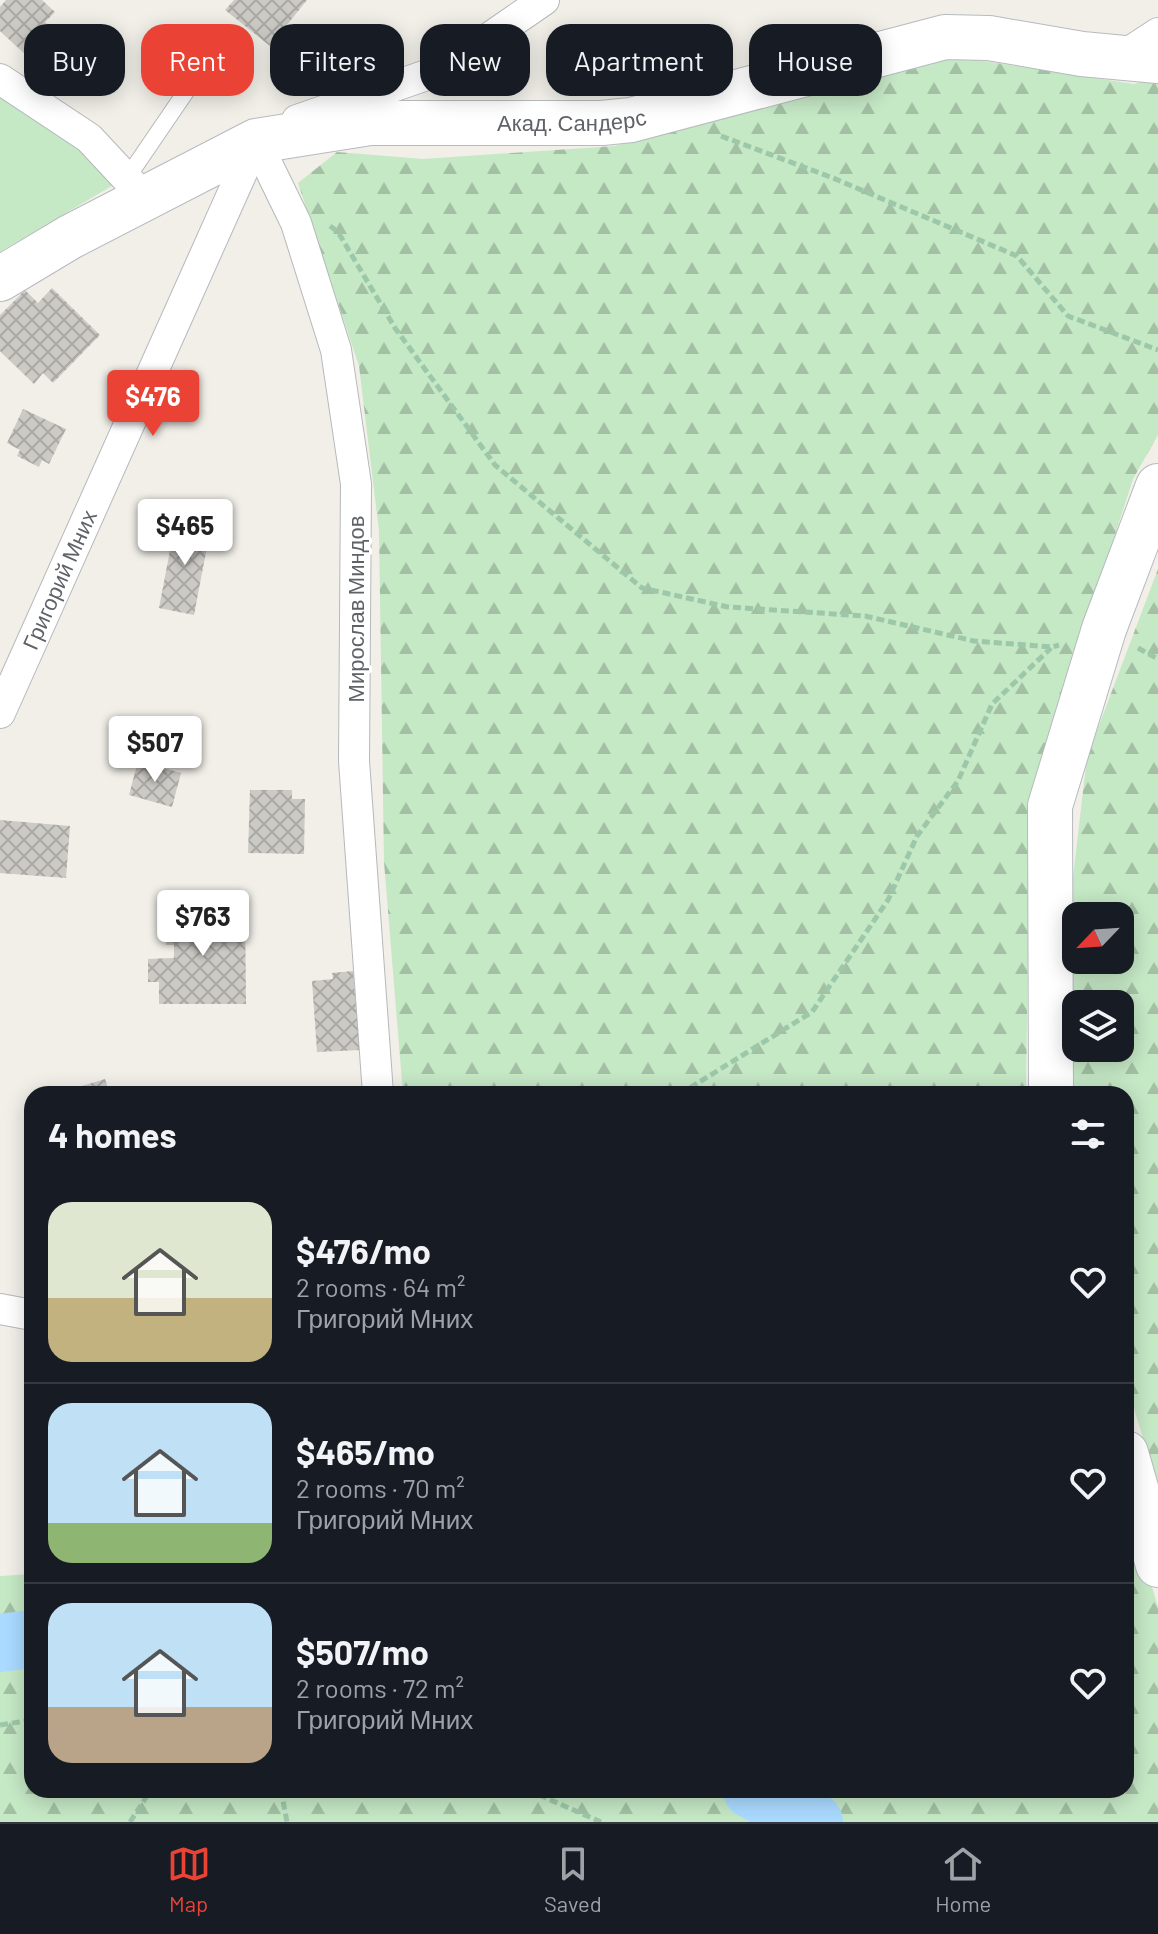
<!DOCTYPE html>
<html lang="en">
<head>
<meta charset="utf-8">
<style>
  :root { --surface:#171b24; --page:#242831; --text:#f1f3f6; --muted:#9ea1a6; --line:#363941; --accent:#ea4335 }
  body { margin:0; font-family:Barlow,sans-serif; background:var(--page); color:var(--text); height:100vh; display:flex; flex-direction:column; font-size:30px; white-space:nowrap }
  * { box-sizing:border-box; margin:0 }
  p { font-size:26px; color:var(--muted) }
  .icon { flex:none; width:44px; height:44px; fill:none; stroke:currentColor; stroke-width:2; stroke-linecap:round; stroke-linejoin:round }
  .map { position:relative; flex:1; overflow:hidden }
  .side { position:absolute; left:24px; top:1086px; width:1110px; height:712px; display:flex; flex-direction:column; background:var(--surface); border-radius:24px; box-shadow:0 4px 20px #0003 }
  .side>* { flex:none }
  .banner { position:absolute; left:24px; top:24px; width:1110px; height:72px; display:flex; gap:16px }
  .needle { width:52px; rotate:245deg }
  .buttons { position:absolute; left:1062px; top:902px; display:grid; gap:16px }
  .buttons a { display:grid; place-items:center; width:72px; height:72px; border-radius:16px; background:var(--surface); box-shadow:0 4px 20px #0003; font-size:40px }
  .price { position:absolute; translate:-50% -68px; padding:0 18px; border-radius:8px; background:#fff; color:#222; font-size:26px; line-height:52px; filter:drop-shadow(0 2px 4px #0008) }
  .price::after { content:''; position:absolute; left:50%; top:48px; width:24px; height:18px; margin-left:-12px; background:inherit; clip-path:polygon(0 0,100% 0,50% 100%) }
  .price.current { background:var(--accent); color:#fff }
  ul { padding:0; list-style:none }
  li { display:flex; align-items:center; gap:24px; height:200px; padding:0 24px }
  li+li { border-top:2px solid var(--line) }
  li span { display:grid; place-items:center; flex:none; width:224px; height:160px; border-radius:24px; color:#555 }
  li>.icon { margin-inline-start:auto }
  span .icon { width:96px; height:96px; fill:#fffc; stroke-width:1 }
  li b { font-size:34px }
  h2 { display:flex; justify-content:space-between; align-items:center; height:96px; padding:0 24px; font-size:34px }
  .chip { padding:0 28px; border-radius:24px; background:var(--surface); box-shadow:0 4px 20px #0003; font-size:28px; line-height:72px }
  .chip.current { background:var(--accent); color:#fff }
  .tabs { display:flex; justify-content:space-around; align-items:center; height:112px; border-top:2px solid var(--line); background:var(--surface); font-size:22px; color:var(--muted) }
  .tabs a { display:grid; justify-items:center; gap:4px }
  .tabs .current { color:var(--accent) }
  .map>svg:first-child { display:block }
</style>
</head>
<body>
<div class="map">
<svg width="1158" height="1822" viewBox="0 0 1158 1822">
  <defs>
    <pattern id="forest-firs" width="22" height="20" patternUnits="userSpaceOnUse" patternTransform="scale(2)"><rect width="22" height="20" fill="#c5e8c5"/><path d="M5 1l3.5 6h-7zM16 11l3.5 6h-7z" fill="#a3c0a4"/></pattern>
    <pattern id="building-cross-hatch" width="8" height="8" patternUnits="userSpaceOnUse" patternTransform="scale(2)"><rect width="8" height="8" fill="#cccac5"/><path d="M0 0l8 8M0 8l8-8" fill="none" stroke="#a9a8a4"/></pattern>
  </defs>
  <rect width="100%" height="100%" fill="#f1efe8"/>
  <path fill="#c5e8c5" d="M0,87l79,49 36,48 -115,68z"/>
  <path fill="url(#forest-firs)" fill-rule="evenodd" d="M938,54l196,30 24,-7v358l-25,44 -103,319 -4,296h-623l-19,-232 -5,-331 -20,-165 -61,-183 39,-31 86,7 192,-13z
    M1158,569v917l-23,-74 -9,-45v-273h-52l-16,-88 29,-249zM1076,916h44v44h-44zM1076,1004h44v44h-44z
    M1126,1499l32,108v215h-1158v-246l32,-2v216h1094z"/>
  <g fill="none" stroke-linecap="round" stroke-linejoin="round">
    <path stroke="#aadaff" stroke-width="58" d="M0,1643l32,-4
      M752,1790l62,32"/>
  </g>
  <path fill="url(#building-cross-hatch)" d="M6,0h36l13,12 -10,10 10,10 -26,26 -29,-27v-24z
    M234,0h73l-37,46 -45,-36z
    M52,288l48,47 -47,48 -10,-10 -9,11 -34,-33v-36l25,-25 13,13z
    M23,409l43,20 -17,35 -7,-4 -3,7 -22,-11 3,-6 -13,-7z
    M176,519l35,7 -17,89 -35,-7z
    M138,761l43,12 -9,34 -43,-12z
    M250,790h42v9h13l-1,55 -56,-1z
    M0,820l70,6 -4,52 -66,-5z
    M174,907h71l1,97h-87v-22h-11v-23l26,-1v-13h-8v-26h8z
    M353,971l7,79 -43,2 -5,-71 21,-2 -1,-6z
    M105,1079l4,13 8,-2 1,4h-45l-1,-5z"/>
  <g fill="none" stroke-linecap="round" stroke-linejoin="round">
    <g stroke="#b5b8bc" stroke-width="18">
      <path id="lane" d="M127,178l90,-132"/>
    </g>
    <g stroke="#b5b8bc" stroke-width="32">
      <g id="street">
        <path d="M1120,58l38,-25"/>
        <path d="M0,79l89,59 55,59"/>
        <path d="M297,120l147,-51 100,-69"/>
        <path d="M256,141l40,82 40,127 20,134 -2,277 24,333"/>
        <path id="s1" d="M0,713l256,-572"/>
        <path d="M0,1309l32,6"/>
      </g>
    </g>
    <g stroke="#b6babf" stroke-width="46">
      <g id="secondary">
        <path id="s2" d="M0,279l70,-42 186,-96 114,-18h232l29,-3 314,-83 44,1 93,16 76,7"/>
        <path d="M1051,1094l-1,-288 54,-177 54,-143"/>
        <path d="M1126,1453l32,112"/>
      </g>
    </g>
    <path stroke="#9cc7a9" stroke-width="5" stroke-dasharray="8 4" stroke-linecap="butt" d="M721,136l112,42 184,78 51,60 90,34
      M330,226l8,6 57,96 100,137 147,123 86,19 137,9 109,25 78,6 7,-2
      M1138,648l20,11
      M680,1094l132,-82 76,-112 29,-64 41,-55 34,-77 59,-56
      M0,1725l32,-5
      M281,1790l6,32
      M528,1790l73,32
      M130,1822l21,-32"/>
    <use href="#lane" stroke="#fff" stroke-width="16"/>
    <use href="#street" stroke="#fff" stroke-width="30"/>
    <use href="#secondary" stroke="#fff" stroke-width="44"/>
  </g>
  <g text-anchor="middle" stroke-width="6" stroke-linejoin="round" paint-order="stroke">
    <g font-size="22" fill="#5f6368" stroke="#fff">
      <text dy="8" stroke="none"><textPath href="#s2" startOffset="608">Акад. Сандерс</textPath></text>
      <text dy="8" stroke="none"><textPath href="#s1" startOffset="146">Григорий Мних</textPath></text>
      <text transform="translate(356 609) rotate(-90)" y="8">Мирослав Миндов</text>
    </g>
  </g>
</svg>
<div class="buttons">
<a><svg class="needle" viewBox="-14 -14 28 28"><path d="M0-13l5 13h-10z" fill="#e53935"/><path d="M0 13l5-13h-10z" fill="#9ea1a6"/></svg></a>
<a><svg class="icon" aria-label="layers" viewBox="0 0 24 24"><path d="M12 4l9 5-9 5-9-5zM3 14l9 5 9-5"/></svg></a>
</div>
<b class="price current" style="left:153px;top:438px">$476</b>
<b class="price" style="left:185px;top:567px">$465</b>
<b class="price" style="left:155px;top:784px">$507</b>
<b class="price" style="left:203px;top:958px">$763</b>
<div class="banner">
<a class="chip">Buy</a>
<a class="chip current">Rent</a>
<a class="chip">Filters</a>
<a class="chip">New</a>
<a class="chip">Apartment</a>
<a class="chip">House</a>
</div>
<section class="side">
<h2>4 homes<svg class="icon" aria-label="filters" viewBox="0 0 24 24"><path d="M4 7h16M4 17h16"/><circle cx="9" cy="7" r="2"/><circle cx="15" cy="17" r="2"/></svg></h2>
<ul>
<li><span style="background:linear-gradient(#dfe7d0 60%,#c2b280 0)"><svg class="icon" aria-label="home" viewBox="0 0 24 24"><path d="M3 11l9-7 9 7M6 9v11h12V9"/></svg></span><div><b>$476/mo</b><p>2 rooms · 64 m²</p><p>Григорий Мних</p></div><svg class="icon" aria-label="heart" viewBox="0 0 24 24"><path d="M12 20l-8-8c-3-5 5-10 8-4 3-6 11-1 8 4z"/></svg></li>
<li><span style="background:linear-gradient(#bfe0f5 75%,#8fb573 0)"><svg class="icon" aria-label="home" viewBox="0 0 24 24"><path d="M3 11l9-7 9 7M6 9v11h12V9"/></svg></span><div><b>$465/mo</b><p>2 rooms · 70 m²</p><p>Григорий Мних</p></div><svg class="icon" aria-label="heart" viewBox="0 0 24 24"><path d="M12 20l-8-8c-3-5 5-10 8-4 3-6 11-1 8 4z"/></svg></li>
<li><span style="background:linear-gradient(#bfe0f5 65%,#b9a48a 0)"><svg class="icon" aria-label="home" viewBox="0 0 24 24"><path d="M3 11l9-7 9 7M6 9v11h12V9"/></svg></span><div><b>$507/mo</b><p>2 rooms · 72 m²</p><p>Григорий Мних</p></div><svg class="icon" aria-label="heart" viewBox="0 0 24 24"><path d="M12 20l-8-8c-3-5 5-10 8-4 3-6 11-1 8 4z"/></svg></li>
</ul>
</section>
</div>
<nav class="tabs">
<a class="current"><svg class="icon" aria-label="map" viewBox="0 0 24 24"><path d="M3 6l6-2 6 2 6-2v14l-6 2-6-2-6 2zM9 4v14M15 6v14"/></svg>Map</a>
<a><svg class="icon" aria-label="saved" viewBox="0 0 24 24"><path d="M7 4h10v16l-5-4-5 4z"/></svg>Saved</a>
<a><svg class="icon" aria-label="home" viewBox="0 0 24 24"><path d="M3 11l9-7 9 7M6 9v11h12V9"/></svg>Home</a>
</nav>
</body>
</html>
